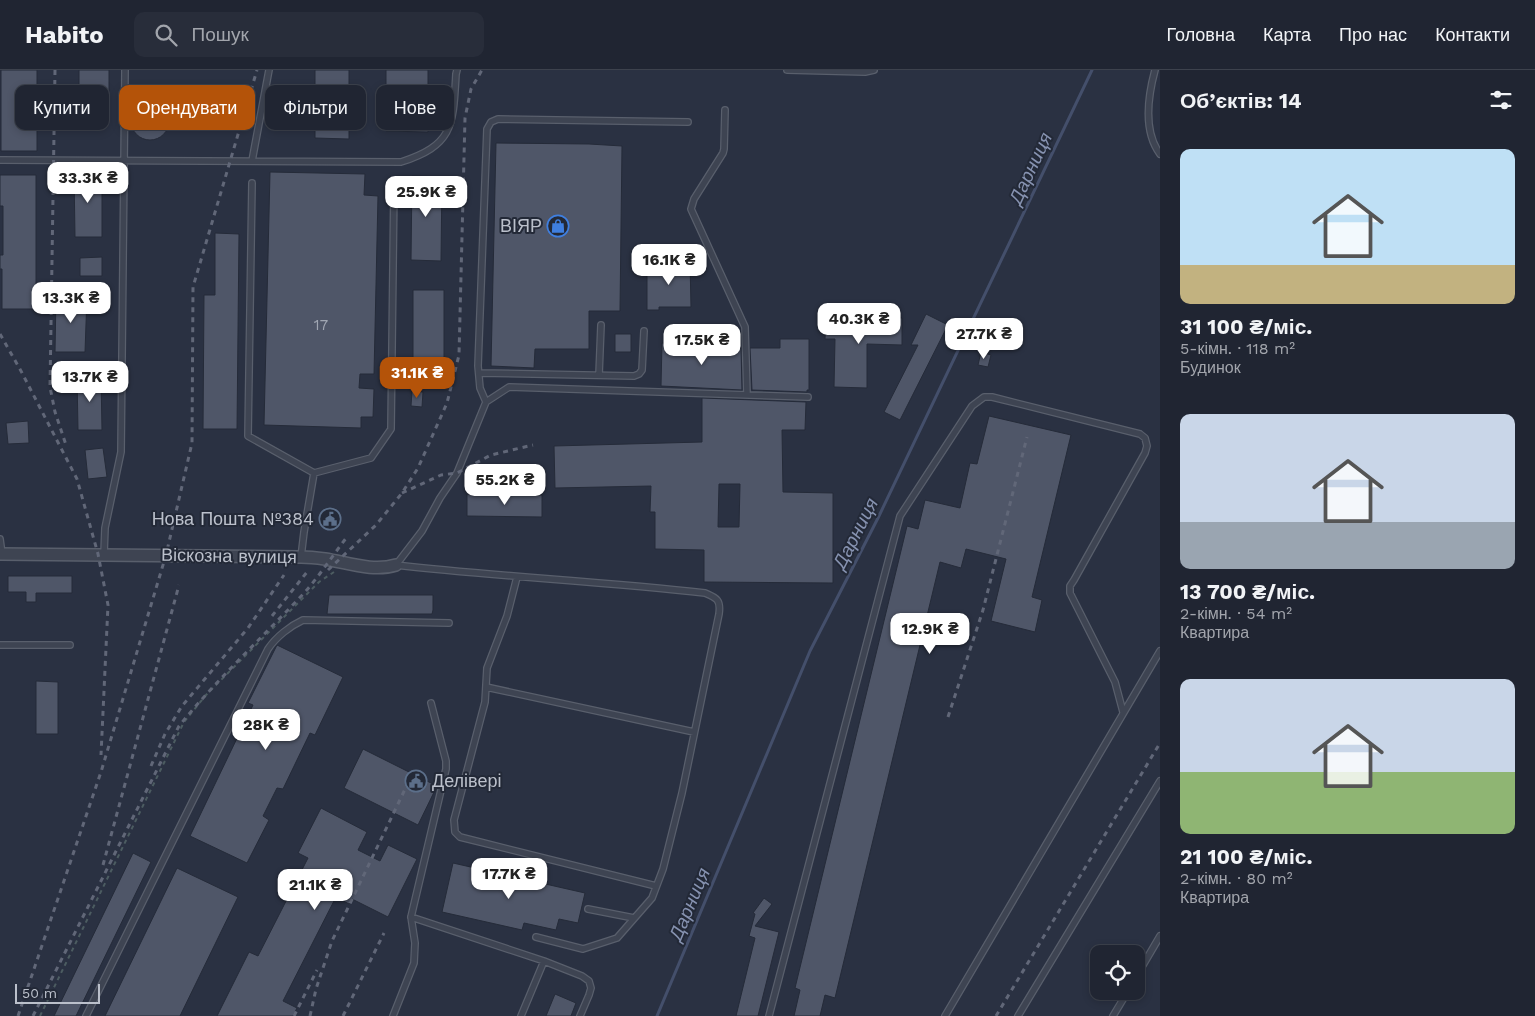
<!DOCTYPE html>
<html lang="uk">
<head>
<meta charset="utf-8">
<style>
  :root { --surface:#202532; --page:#282d3a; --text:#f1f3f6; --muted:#a2a5ac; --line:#3d424d; --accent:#b45309 }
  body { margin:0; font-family:"Work Sans",sans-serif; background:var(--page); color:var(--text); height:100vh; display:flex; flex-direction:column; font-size:19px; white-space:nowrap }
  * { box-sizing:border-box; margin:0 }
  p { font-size:16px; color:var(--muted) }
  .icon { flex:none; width:28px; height:28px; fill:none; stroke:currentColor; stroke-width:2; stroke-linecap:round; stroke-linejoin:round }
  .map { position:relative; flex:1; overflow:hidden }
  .drawer { display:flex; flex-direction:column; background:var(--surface); width:375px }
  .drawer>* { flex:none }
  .banner { position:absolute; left:15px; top:15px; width:475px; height:45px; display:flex; gap:10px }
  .fabs { position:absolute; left:1090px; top:875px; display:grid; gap:10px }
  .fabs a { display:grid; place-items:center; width:55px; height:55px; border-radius:10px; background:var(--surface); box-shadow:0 2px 8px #0003,0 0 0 1px var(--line); font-size:25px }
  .scale { position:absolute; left:15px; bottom:12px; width:85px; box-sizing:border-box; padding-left:5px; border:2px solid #bbc0cb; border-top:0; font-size:14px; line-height:18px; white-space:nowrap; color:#bbc0cb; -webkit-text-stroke:4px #232937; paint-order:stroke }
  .price { position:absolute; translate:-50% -42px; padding:0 11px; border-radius:10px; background:#fff; color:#222; font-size:16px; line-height:32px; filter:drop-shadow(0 1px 2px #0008) }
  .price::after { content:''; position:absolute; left:50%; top:30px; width:15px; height:11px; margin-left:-8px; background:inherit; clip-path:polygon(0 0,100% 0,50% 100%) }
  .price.selected { background:var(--accent); color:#fff }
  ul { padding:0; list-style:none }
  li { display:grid; align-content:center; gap:10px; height:265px; padding:0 20px }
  li span { display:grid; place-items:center; height:155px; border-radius:10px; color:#555 }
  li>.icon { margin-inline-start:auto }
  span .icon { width:90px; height:90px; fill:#fffc; stroke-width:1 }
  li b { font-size:21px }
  h2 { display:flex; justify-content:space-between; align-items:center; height:60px; padding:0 20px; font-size:21px }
  .chip { padding:0 18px; border-radius:10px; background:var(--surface); box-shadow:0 2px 8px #0003,0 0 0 1px var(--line); font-size:18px; line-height:45px }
  .chip.selected { background:var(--accent); color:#fff }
  header { display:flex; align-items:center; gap:30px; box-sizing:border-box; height:70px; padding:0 25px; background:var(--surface); border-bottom:1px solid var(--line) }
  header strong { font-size:24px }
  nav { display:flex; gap:28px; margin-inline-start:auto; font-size:18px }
  .search { width:350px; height:45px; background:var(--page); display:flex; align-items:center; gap:12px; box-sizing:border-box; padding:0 18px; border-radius:10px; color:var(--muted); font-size:19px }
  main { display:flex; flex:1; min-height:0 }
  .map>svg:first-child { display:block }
</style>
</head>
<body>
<header>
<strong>Habito</strong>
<div class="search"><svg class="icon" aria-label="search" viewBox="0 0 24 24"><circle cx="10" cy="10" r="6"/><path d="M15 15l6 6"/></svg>Пошук</div>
<nav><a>Головна</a><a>Карта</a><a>Про нас</a><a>Контакти</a></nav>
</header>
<main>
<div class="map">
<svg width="1160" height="946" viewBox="0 0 1160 946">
  <rect width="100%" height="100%" fill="#2a3142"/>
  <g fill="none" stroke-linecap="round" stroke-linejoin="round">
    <path stroke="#444f6b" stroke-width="3" d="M657,946l153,-365 68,-133 214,-448"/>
  </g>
  <path fill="#4f5668" stroke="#252b39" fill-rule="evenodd" d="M1,0h36v81h-36z
    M79,0h30v54h-30z
    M315,0h34v69l-34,-1z
    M386,0h42v62l-42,-1z
    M131 51a19 19 0 1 1 38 0a19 19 0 1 1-38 0Z
    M496,73l93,1 33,2 -2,165h-31v38h-54l-1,19 -43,-2z
    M74,102h28v65h-27z
    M270,102l95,2 -1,21 14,1 -4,178h-14l-1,14 15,1 -1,28h-12v11l-97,-3z
    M0,105h36v134h-34v-40h-2v-14h3v-49h-3z
    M412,106l30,1 -1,84 -30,-1z
    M215,163l24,1 -2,195h-34l1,-134h11z
    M102,187v19h-22v-18z
    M666,191h24l1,46h-32v3h-12v-42h19z
    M413,220h31v85h-31z
    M56,225l31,1 -2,56h-30z
    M926,244l22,11 -48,95 -16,-8 34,-67h-7z
    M826,247l76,1v27l-35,-1v44l-33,-1 1,-48h-10z
    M615,264h16v18h-16z
    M780,269h29v51h-2v2l-55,-2 -2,-42h30z
    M662,273l76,3v2h3l1,42 -81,-4z
    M981,282l10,3 -3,12 -10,-2z
    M77,306h24l1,54h-24z
    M412,321l11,1 -1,15 -11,-1z
    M702,328l104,4 -1,28h-23l1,62 50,1v90l-129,-1v-32l-49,-1v-37h-5l1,-26 -96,2 -1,-42 148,-4zM719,414h21l-1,43h-21z
    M989,346l82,19 -39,162 10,3 -7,32 -44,-11 15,-62 -40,-10 -5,19 -21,-6 -105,436 -10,-3 -5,21h-26l6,-26 -5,-2 112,-462 11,3 7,-29 35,8 10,-45 7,1z
    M28,351l1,22 -21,1 -2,-21z
    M103,378l4,29 -19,2 -3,-29z
    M467,424l75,1v22l-75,-1z
    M8,506h64v17h-36v9h-10v-10h-18z
    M329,525h104v15l-1,4h-105z
    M277,575l66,32 -28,58 -5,-2 -27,56 -6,-1 -14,28 6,4 -22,43 -57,-27 63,-131 -5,-2z
    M36,611l22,1v52h-22z
    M363,679l74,37 -19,39 -74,-37z
    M321,738l46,24 -9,18 22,11 8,-16 29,14 -29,58 -36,-18 -3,5 -13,-7 -53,104 14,7 -4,8h-76l32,-64 9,4 50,-98 -10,-5z
    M133,783l18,9 -75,154h-22z
    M453,793l132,30 -7,30 -19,-4 -3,11 -32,-7 -2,7 -80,-18z
    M177,798l61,29 -58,119h-75z
    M764,828l8,6 -17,22 24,6 -21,84h-22l19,-78 -6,-2 6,-22 -2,-1z
    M555,924l21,9 -5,13h-25z"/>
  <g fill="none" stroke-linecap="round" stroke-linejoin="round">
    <g stroke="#595f6c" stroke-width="8">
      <path id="service" d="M787,0l78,2 9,-2
        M1155,0c-7,26 -12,61 5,84
        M725,40l-1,39 -1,4 -29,46 -3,10 54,118 2,68
        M0,90l401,2c53,-17 52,-37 55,-88l1,-4
        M252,91l17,-91
        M252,113l-4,253 66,37
        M479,303l155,3 5,-2 3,-4 2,-39
        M599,305l2,-50
        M486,332l23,-15 299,10
        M0,469l2,15
        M104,484l1,-26 16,-76 4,-382
        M301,487l3,-25 10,-59 57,-15 20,-29 3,-244
        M396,495c103,12 207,16 309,28 12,5 16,7 14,21l-37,179 -19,76 -11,29 -35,40 -34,11 -47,-12
        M396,495l26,-34 18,-33 17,-25 29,-71 -6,-14 -2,-22 9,-237 4,-7 7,-3 190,3
        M517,507l-10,39 -20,52 -2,34 -31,118 1,12 5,5 196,49
        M0,575h70
        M486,617l208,45
        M588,839l46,9
        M411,847l35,-148v-8l-15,-58
        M1136,907l24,-41
        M86,946l182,-367c8,-12 22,-23 35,-29l146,3
        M393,946l21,-53 1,-20 -4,-26 133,44 38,15 7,5 2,7 -2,7 -9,21
        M521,946l23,-55
        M769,946l131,-500 72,-110 12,-9h8l148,37 5,4 2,8 -2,7 -71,127 -4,6v7l45,89 8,30
        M945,946l215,-365
        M1018,946l142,-235
        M1113,946l15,-25"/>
    </g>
    <g stroke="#595f6c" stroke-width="14">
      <path id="minor" d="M0,484l301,3c8,0 17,1 24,2 24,4 48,13 71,6"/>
    </g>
    <path stroke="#4c5c61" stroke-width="2" stroke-dasharray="4 4" stroke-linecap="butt" d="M40,946l144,-294 22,-27 113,-113 15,-10"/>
    <use href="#service" stroke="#3e4452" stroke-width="5.5"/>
    <use href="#minor" stroke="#3e4452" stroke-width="11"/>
    <path stroke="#616778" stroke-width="3" stroke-dasharray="5 5" stroke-linecap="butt" d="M55,0l-5,317 5,25 11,33
      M0,264l21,37 56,108 21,75 10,51 -7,150
      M402,423l39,-18 16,-2 34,-18 42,-10
      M328,500l48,-45 26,-32 16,-25 29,-65 12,-48 6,-237 6,-29 11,-19
      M272,546l35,-44
      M948,647l35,-107 44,-173
      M151,696l14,-32 17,-28 66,-78 36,-53
      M103,795l76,-280
      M18,946l83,-244 65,-217 26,-112 1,-156 64,-217
      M33,946l146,-290c39,-48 84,-89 126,-134 15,-17 28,-37 42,-55
      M294,946l23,-46
      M310,946l6,-27 16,-48 77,-160
      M343,946l41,-83
      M996,946l164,-273"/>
  </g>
  <defs>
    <g id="shop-ring" transform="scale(1.125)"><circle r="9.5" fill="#232937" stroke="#3f7fe0" stroke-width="1.5"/><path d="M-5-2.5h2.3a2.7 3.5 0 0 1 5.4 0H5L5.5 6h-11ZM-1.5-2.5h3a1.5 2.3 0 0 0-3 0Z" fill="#3f7fe0"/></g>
    <g id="civic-ring" transform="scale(1.125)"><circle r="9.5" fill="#232937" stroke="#5c6f8a" stroke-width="1.5"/><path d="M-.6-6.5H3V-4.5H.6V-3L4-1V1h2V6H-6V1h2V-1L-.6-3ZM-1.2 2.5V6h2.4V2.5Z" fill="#5c6f8a"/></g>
  </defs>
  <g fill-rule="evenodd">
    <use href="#shop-ring" x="558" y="156"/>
    <use href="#civic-ring" x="330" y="449"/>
    <use href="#civic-ring" x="416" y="711"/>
  </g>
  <g text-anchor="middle" stroke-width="4" stroke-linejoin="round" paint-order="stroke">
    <g font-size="15" fill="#a0a6b2">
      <text x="321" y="260">17</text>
    </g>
    <g font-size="18" fill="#bbc0cb" stroke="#232937" text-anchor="end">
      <text x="542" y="162">ВІЯР</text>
      <text x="314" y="455">Нова Пошта №384</text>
      <text x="432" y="717" text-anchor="start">Делівері</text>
    </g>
    <g font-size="18" fill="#bbc0cb" stroke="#232937">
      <text transform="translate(229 486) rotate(1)" y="6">Віскозна вулиця</text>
    </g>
    <g font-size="19" font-style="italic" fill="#8692b0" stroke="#232937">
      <text transform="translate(1030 98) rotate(-65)" y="7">Дарниця</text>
      <text transform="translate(855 463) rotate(-63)" y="7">Дарниця</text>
      <text transform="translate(689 834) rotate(-67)" y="7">Дарниця</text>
    </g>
  </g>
</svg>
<div class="fabs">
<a><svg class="icon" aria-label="locate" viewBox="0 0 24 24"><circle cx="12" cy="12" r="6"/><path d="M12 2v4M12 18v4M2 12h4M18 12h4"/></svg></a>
</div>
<div class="scale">50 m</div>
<b class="price" style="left:88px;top:134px">33.3K ₴</b>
<b class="price" style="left:426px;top:148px">25.9K ₴</b>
<b class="price" style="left:669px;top:216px">16.1K ₴</b>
<b class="price" style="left:71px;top:254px">13.3K ₴</b>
<b class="price" style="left:859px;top:275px">40.3K ₴</b>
<b class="price" style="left:984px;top:290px">27.7K ₴</b>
<b class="price" style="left:702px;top:296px">17.5K ₴</b>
<b class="price selected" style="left:417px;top:329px">31.1K ₴</b>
<b class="price" style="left:90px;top:333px">13.7K ₴</b>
<b class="price" style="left:505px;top:436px">55.2K ₴</b>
<b class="price" style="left:930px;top:585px">12.9K ₴</b>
<b class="price" style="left:266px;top:681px">28K ₴</b>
<b class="price" style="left:509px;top:830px">17.7K ₴</b>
<b class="price" style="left:315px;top:841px">21.1K ₴</b>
<div class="banner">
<a class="chip">Купити</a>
<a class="chip selected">Орендувати</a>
<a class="chip">Фільтри</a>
<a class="chip">Нове</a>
</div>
</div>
<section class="drawer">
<h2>Об’єктів: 14<svg class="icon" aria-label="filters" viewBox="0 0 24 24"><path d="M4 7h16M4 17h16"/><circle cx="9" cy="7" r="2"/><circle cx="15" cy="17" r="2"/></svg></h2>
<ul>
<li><span style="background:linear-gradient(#bfe0f5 75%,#c2b280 0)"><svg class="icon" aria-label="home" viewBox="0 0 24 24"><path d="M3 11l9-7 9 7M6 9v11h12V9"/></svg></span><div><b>31 100 ₴/міс.</b><p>5-кімн. · 118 m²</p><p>Будинок</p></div></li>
<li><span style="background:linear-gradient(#c9d6e8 70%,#9aa5b1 0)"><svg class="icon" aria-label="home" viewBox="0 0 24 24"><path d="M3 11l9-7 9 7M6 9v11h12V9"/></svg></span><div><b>13 700 ₴/міс.</b><p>2-кімн. · 54 m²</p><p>Квартира</p></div></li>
<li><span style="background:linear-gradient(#c9d6e8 60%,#8fb573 0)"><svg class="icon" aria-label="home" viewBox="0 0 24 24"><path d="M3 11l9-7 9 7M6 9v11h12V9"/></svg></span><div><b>21 100 ₴/міс.</b><p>2-кімн. · 80 m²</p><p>Квартира</p></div></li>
</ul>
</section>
</main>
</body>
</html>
